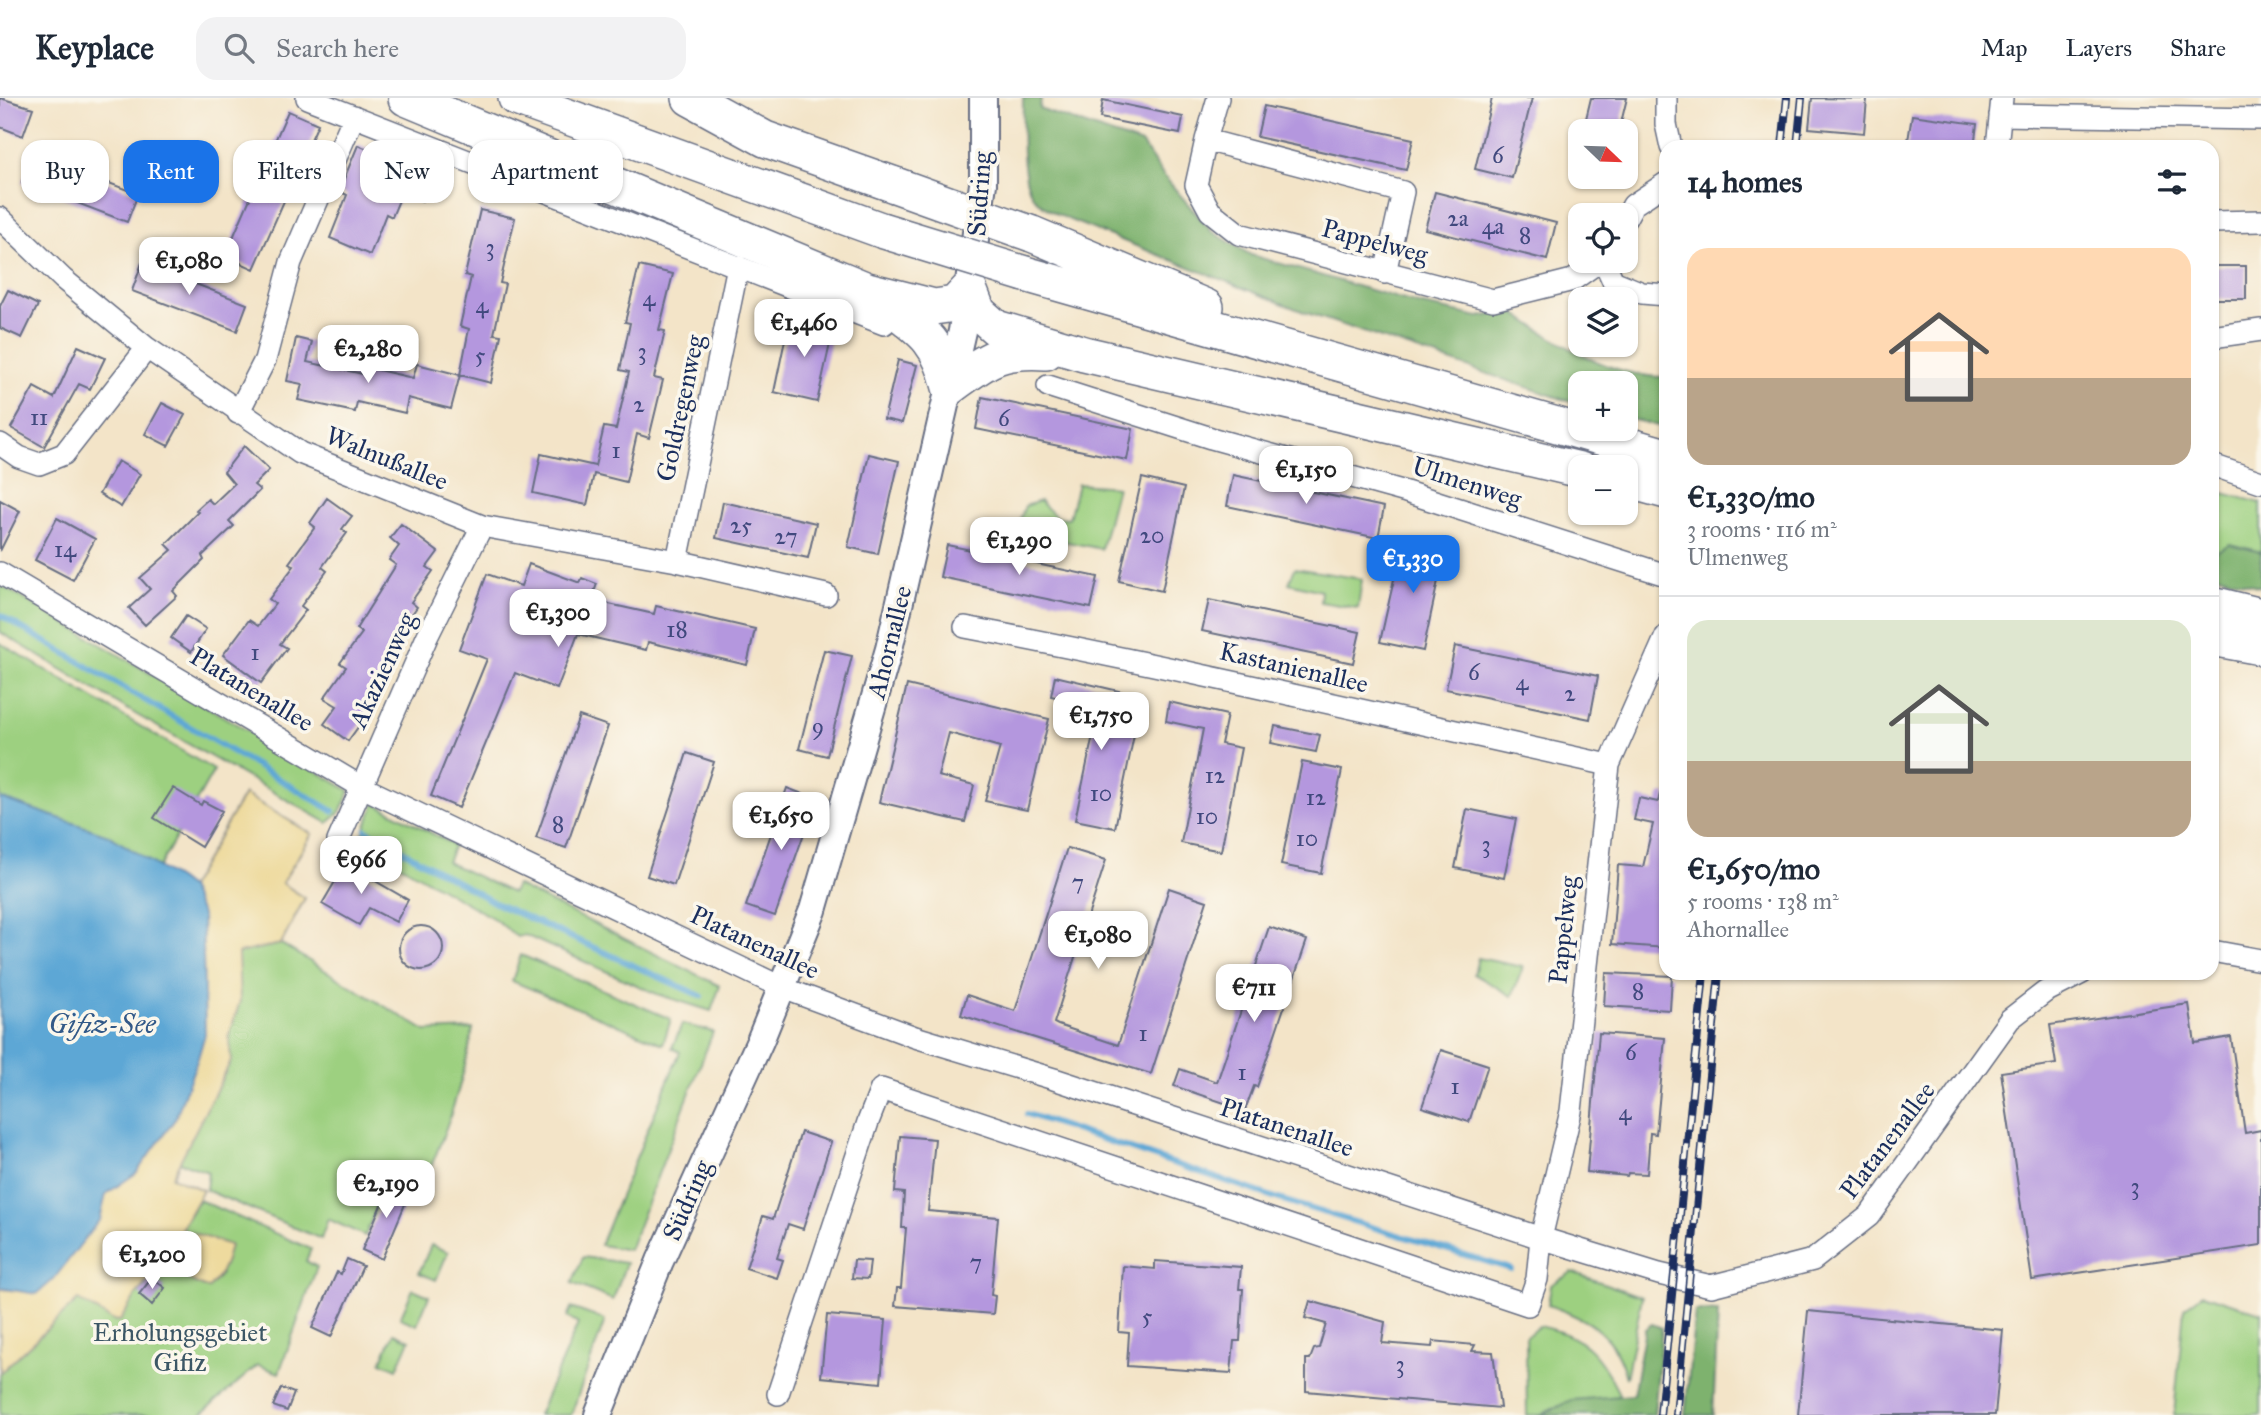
<!DOCTYPE html>
<html lang="en">
<head>
<meta charset="utf-8">
<style>
  :root { --surface:#fff; --page:#f2f2f3; --text:#1f2937; --muted:#747a83; --line:#e0e1e3; --accent:#1a73e8 }
  body { margin:0; font-family:"IM FELL Great Primer",serif; background:var(--page); color:var(--text); height:100vh; display:flex; flex-direction:column; font-size:26px; white-space:nowrap }
  * { box-sizing:border-box; margin:0 }
  p { font-size:23px; color:var(--muted) }
  .icon { flex:none; width:38px; height:38px; fill:none; stroke:currentColor; stroke-width:2; stroke-linecap:round; stroke-linejoin:round }
  .map { position:relative; flex:1; overflow:hidden }
  .panel { position:absolute; left:1659px; top:42px; width:560px; height:840px; display:flex; flex-direction:column; background:var(--surface); border-radius:21px; box-shadow:0 2px 5px #0004 }
  .panel>* { flex:none }
  .top-card { position:absolute; left:21px; top:42px; width:665px; height:63px; display:flex; gap:14px }
  .needle { width:46px; rotate:113deg }
  .controls { position:absolute; left:1568px; top:21px; display:grid; gap:14px }
  .controls a { display:grid; place-items:center; width:70px; height:70px; border-radius:14px; background:var(--surface); box-shadow:0 2px 5px #0004; font-size:35px }
  .price { position:absolute; translate:-50% -60px; padding:0 16px; border-radius:14px; background:#fff; color:#222; font-size:23px; line-height:46px; filter:drop-shadow(0 2px 4px #0008) }
  .price::after { content:''; position:absolute; left:50%; top:42px; width:21px; height:16px; margin-left:-10px; background:inherit; clip-path:polygon(0 0,100% 0,50% 100%) }
  .price.on { background:var(--accent); color:#fff }
  ul { padding:0; list-style:none }
  li { display:grid; align-content:center; gap:14px; height:371px; padding:0 28px }
  li+li { border-top:2px solid var(--line) }
  li span { display:grid; place-items:center; height:217px; border-radius:21px; color:#555 }
  li>.icon { margin-inline-start:auto }
  span .icon { width:126px; height:126px; fill:#fffc; stroke-width:1 }
  li b { font-size:30px }
  h2 { display:flex; justify-content:space-between; align-items:center; height:84px; padding:0 28px; font-size:30px }
  .pill { padding:0 24px; border-radius:21px; background:var(--surface); box-shadow:0 2px 5px #0004; font-size:24px; line-height:63px }
  .pill.on { background:var(--accent); color:#fff }
  header { display:flex; align-items:center; gap:42px; box-sizing:border-box; height:98px; padding:0 35px; background:var(--surface); border-bottom:2px solid var(--line) }
  header strong { font-size:33px }
  nav { display:flex; gap:38px; margin-inline-start:auto; font-size:24px }
  .search { width:490px; height:63px; background:var(--page); display:flex; align-items:center; gap:18px; box-sizing:border-box; padding:0 24px; border-radius:21px; color:var(--muted); font-size:26px }
  .map>svg:first-child { display:block }
</style>
</head>
<body>
<header>
<strong>Keyplace</strong>
<div class="search"><svg class="icon" aria-label="search" viewBox="0 0 24 24"><circle cx="10" cy="10" r="6"/><path d="M15 15l6 6"/></svg>Search here</div>
<nav><a>Map</a><a>Layers</a><a>Share</a></nav>
</header>
<div class="map">
<svg width="2261" height="1317" viewBox="0 0 2261 1317">
  <rect width="100%" height="100%" fill="#fbf7ec"/>
  <filter id="ink" filterUnits="userSpaceOnUse"><feTurbulence type="fractalNoise" baseFrequency=".0143" numOctaves="2"/><feDisplacementMap in="SourceGraphic" scale="14" xChannelSelector="R" yChannelSelector="G"/><feConvolveMatrix kernelMatrix="1 2 1 2 8 2 1 2 1" color-interpolation-filters="sRGB"/></filter>
  <filter id="wash" filterUnits="userSpaceOnUse"><feTurbulence type="fractalNoise" baseFrequency=".00686" numOctaves="4" result="noise"/><feDisplacementMap in="SourceGraphic" scale="28" xChannelSelector="R" yChannelSelector="G"/><feGaussianBlur stdDeviation="1.57" result="paint"/><feColorMatrix in="noise" values="0 0 0 0 0 0 0 0 0 0 0 0 0 0 0 0 0 1.4 0 .05"/><feComposite in="paint" operator="in"/></filter>
  <g filter="url(#wash)">
    <rect width="100%" height="100%" fill="#f3e4c8"/>
    <path fill="#9dd080" stroke="#5c806f" stroke-width="2" d="M1078,386l39,3 -16,62c-27,-7 -61,-9 -83,-24l7,-19 15,-5 16,16 13,1z
      M2212,392l49,13v49l-31,-8 -18,10z
      M1295,470l67,11 -4,29 -38,-6 1,-11 -32,-8z
      M0,487l350,206 -10,21 -12,11 -191,-108 -137,-83z
      M0,545l214,127 -55,97 -51,-32 -108,-37z
      M375,705l79,42 -7,17 65,31 4,-8 204,101 -9,25 -54,-17 -132,-59 -8,2 -21,-17 -125,-72 -11,-7z
      M281,846l145,87 47,-2c-12,62 -28,106 -53,164l-32,-13 -23,56 -37,-17 -7,20 -115,-49 2,-18 -29,-10 52,-101 -2,-25 11,-35 -3,-48z
      M521,857l150,64 -8,25 -151,-63z
      M1478,860l45,9 -11,29 -38,-22z
      M682,926l31,8 -84,218 -29,-5 80,-193 -8,-4z
      M199,1102l112,49 -5,12 11,6 -38,106 -21,-8 -58,50h-200v-42l79,-74 33,21 8,1 17,-28 24,-26 -2,-12 5,-2 8,19 36,16 13,-14 -41,-45z
      M431,1147l17,7 -12,28 -17,-7z
      M583,1159l43,6 -13,37 -41,-17z
      M1572,1174l70,25 -16,81c-11,-45 -38,-59 -78,-73l3,-20z
      M413,1191l16,7 -12,29 -17,-7z
      M2203,1196l58,19v102h-87l10,-107z
      M571,1210l34,12 -34,95h-33l40,-91 -11,-7z
      M1539,1228c47,10 61,29 81,70l-68,12 -10,7h-15l-1,-78z
      M394,1235l16,7 -13,29 -16,-7z"/>
    <path fill="#7eb26e" stroke="#4c7066" stroke-width="2" d="M1023,0h18l-1,11 102,35 21,31 48,56 40,24 167,49 61,13 33,-6c44,31 98,66 154,66v51l-40,-10v-35h-46v22l-276,-93 -234,-92c-13,-6 -28,-12 -37,-24 -14,-18 -10,-75 -10,-98z
      M2230,446l31,8v35l-49,-14v-19z
      M1695,1213l23,1 -5,103h-28z
      M1652,1226l10,4 -8,87h-112l29,-15 62,-5 12,-66z"/>
    <path fill="#eeda9e" stroke="#84847e" stroke-width="2" d="M244,696l68,40 -30,49 23,15 -24,46 -43,9 2,48 -11,35 2,25 -59,116 31,13 -22,39 49,16c-4,19 -9,30 -22,44l-36,-17 -8,-18 -5,1 2,12 -24,26 -17,28 -8,-1 -34,-20 -78,73v-84l37,4 63,-74 6,-25 30,-21 39,-54 30,-85 -3,-118 -13,-28z"/>
    <path fill="#5da7d5" stroke="#3c6b9a" stroke-width="2" d="M0,700l108,37 71,45 10,8 13,27 3,119 -7,24 -23,61 -39,54 -30,21 -6,25 -47,61 -16,14 -37,-6z"/>
    <g fill="none" stroke-linecap="round" stroke-linejoin="round">
      <path stroke="#5da7d5" stroke-width="6" d="M0,517l333,196
        M366,732l129,73 206,93
        M1027,1016l255,86 229,69"/>
    </g>
    <g id="blocks">
      <path fill="#b497de" d="M0,0l33,10 -10,28 -23,-9z
        M1492,0h40l-20,80 -37,-9z
        M1591,0h36l-8,33h-36z
        M1812,0l55,1 -3,34 -55,-5z
        M1103,2l80,17 -3,17 -80,-16z
        M1264,8l149,33 -7,31 -149,-33z
        M288,13l30,13 -64,145 -29,-13z
        M1912,17l65,9 -3,23h-67z
        M358,47l74,31 -10,25 -20,-8 -10,24 -6,-3 -16,41 -40,-17 17,-43 -8,-4z
        M33,56l105,40 -11,28 -105,-40z
        M1435,94l121,31 -9,37 -122,-31z
        M480,112l35,8 -15,65 5,1 -11,50 7,1 -10,48 -31,-8 9,-46 -9,-3 11,-49 -6,-2z
        M142,165l105,41 -10,27 -105,-40z
        M639,168l34,8 -14,56 6,1 -11,47 9,2 -14,58 -12,-4 -11,48 -32,-8 -7,31 -54,-12 8,-39 54,12 9,-39 12,2 13,-57 -9,-2 10,-47 -5,-1z
        M2212,168h34v33h-34z
        M8,192l30,15 -16,33 -22,-10v-22z
        M790,218l44,10 -17,76 -43,-10z
        M296,240l16,4 -5,20 56,12 2,-7 48,11 4,-14 43,11 -9,34 -43,-11 -3,15 -48,-11 -2,10 -57,-12 4,-16 -15,-3z
        M78,248l27,12 -15,31 -11,-5 -35,63 -33,-19 23,-41 20,11z
        M898,262l19,5 -15,58 -18,-4z
        M982,299l151,32 -6,31 -151,-31z
        M162,305l23,12 -17,31 -23,-12z
        M244,348l25,24 -15,15 6,5 -31,31 5,5 -32,30 2,4 -31,31 4,5 -32,29 -16,-17 21,-19 -10,-11 32,-28 -6,-6 32,-32 -2,-2 12,-11 5,5 21,-20 -10,-12z
        M869,356l30,7 -21,93 -30,-7z
        M118,363l22,13 -19,33 -22,-13z
        M1233,377l151,32 -6,31 -151,-32z
        M1142,380l42,10 -22,103 -43,-10z
        M327,400l25,18 -10,13 5,4 -25,34 5,4 -26,35 5,4 -26,34 7,4 -26,35 -38,-28 26,-35 9,6 17,-22 -6,-5 25,-33 -5,-3 26,-36 -5,-4z
        M0,402l20,11 -20,40z
        M723,404l93,21 -8,35 -92,-20z
        M57,420l38,21 -22,41 -38,-20z
        M401,426l37,28 -11,15 6,4 -22,31 6,5 -21,29 6,4 -22,31 5,3 -21,30 7,5 -23,32 -24,-17 13,-18 -13,-8 22,-31 -6,-4 22,-30 -6,-4 40,-64 -7,-5 10,-14 -9,-8z
        M1403,441l42,9 -22,103 -43,-9z
        M947,447l151,32 -7,31 -151,-31z
        M529,466l51,19 2,-5 15,6 -6,16 63,14 2,-8 99,23 -8,36 -99,-23 -2,8 -68,-16 -21,55 -42,-16 -56,135 -28,-12 56,-137 -28,-10 28,-75 34,12z
        M1209,502l151,32 -7,31 -151,-32z
        M186,518l20,13 -15,23 -20,-14z
        M1455,548l143,30 -8,43 -144,-30z
        M824,552l28,6 -25,100 -28,-7z
        M1055,578l68,16 -7,30 20,3 -21,103 -40,-8 24,-113 -48,-11z
        M907,587l142,34 -22,91 -42,-9 15,-54 -51,-14 -11,43 36,9 -9,37 -86,-20z
        M1169,604l58,13 -6,29 20,4 -20,103 -40,-8 22,-114 -37,-8z
        M579,618l29,10 -42,122 -30,-10z
        M1275,628l45,9 -4,17 -45,-9z
        M687,655l27,9 -40,123 -27,-9z
        M1302,664l40,8 -21,103 -40,-8z
        M173,690l28,17 2,-4 19,10 -21,36 -47,-29z
        M787,690l29,11 -41,117 -29,-10z
        M1660,696h6v154l-54,-4 6,-79 25,2 10,-43 -19,-4 5,-22 19,4z
        M1467,711l49,10 -12,59 -49,-10z
        M1067,750l39,12 -52,163 4,2 60,20 51,-157 38,13 -56,173 -190,-59 6,-20 48,16z
        M339,762l69,40 -12,22 -27,-14 -10,17 -37,-21 14,-24 -6,-4z
        M399 850a22 22 0 1 1 44 0a22 22 0 1 1-44 0Z
        M1269,829l38,13 -50,147 -3,-1 -9,24 -71,-24 6,-17 37,13z
        M1606,875l66,3 -2,34 -66,-4z
        M2189,906l6,39 36,-6 14,96 16,-3v115l-229,35 -31,-208 55,-8 -6,-39z
        M1599,935l66,5 -9,96 -6,-1 -3,41 -19,-1 -1,3 -40,-4z
        M1441,952l47,15 -19,57 -47,-15z
        M801,1034l30,10 -28,87 -15,-5 -11,34 6,2 -6,18 -31,-10 17,-52 10,3z
        M900,1038l35,3 -7,72 70,6 -7,78 4,1 -2,18 -98,-8 2,-18h4l5,-60h-4l2,-35 -9,-1z
        M391,1083l20,9 -29,69 -20,-9z
        M347,1161l16,7 -32,71 -19,-9 25,-56 4,2z
        M854,1162l16,1 -2,18 -16,-1z
        M1155,1163l86,6 -2,22h4l-3,52h-6l-3,32 -104,-7 2,-33 -10,-1 4,-66 32,3z
        M152,1180l13,10 -13,17 -13,-11z
        M1310,1203l75,21 -3,21 50,4 1,-6 42,4 -3,6 21,1 7,56 -194,-17v-32h4l4,-10 5,-1 7,-24 -21,-6z
        M1808,1213l195,19 -8,85h-197z
        M827,1217l59,5 -5,63 -60,-6z
        M281,1290l13,5 -7,18 -14,-5z"/>
    </g>
  </g>
  <g filter="url(#ink)">
    <use href="#blocks" fill-opacity="0" stroke="#676e83" stroke-width="2"/>
    <g fill="none" stroke-linecap="round" stroke-linejoin="round">
      <g stroke="#676e83" stroke-width="24">
        <path id="minor" d="M307,0l577,226
          M1218,0l-12,42 197,52 -18,81
          M1666,0v26l5,23
          M2000,17l261,4
          M1206,42l-10,45 14,26 29,23 254,66 80,-20 27,-19
          M1997,49l5,-49
          M0,120l63,61 84,69 153,105 182,73 195,35 149,34
          M1626,120l7,-13 33,-22
          M2212,124l49,-1
          M1604,163l9,20 29,12 24,2
          M2212,239l49,-7
          M1048,288l163,52 195,54 260,83
          M238,315l27,-53 26,-98 63,-146
          M0,346l19,13 20,7 25,-10 83,-106
          M2212,367l49,17
          M677,463l61,-295
          M0,475l360,213 423,202 132,49 139,42 487,159 118,36 52,12 102,-26 56,-44 141,-197 35,-27 37,-19
          M965,529c216,41 429,91 644,138
          M338,743l89,-204 55,-111
          M2212,853l49,9
          M778,1296l90,-272 13,-33 647,216 9,-26 4,-41 30,-127 38,-346 57,-129"/>
      </g>
      <g stroke="#676e83" stroke-width="30">
        <path id="tertiary" d="M598,1317l62,-154 100,-220 53,-131 76,-261 73,-318 21,-147v-86"/>
      </g>
      <g stroke="#676e83" stroke-width="38">
        <path id="trunk" d="M406,0l461,192 67,17 21,-3 14,-15 9,23 18,16 88,26 496,116
          M516,0l365,132
          M690,0l75,41 130,46
          M1032,136l174,73
          M1025,176l641,182
          M883,203c38,29 55,37 67,86 37,-27 47,-38 96,-35
          M1626,382l40,11
          M2212,506l49,12
          M2212,540l49,9"/>
      </g>
      <use href="#minor" stroke="#fff" stroke-width="21"/>
      <use href="#tertiary" stroke="#fff" stroke-width="26"/>
      <use href="#trunk" stroke="#fff" stroke-width="35"/>
      <g stroke="#1b2f5e" stroke-width="8">
        <path id="rail" d="M1782,49l5,-49
          M1797,49l5,-49
          M1660,1317l44,-442
          M1676,1317l43,-442"/>
      </g>
      <use href="#rail" stroke="#fbf7ec" stroke-width="5" stroke-dasharray="16" stroke-linecap="butt"/>
      <g stroke="#676e83" stroke-width="38" stroke-linecap="butt">
        <path id="trunk-bridge" d="M895,87l137,49
          M881,132l144,44"/>
      </g>
      <use href="#trunk-bridge" stroke="#fff" stroke-width="35"/>
    </g>
  </g>
  <g text-anchor="middle" stroke-width="7" stroke-linejoin="round" paint-order="stroke">
    <g font-size="23" fill="#41497e">
      <text x="1498" y="65">6</text>
      <text x="1458" y="128">2a</text>
      <text x="1493" y="136">4a</text>
      <text x="1525" y="145">8</text>
      <text x="490" y="157">3</text>
      <text x="649" y="208">4</text>
      <text x="482" y="215">4</text>
      <text x="642" y="261">3</text>
      <text x="480" y="265">5</text>
      <text x="639" y="314">2</text>
      <text x="39" y="327">11</text>
      <text x="1004" y="328">6</text>
      <text x="616" y="360">1</text>
      <text x="741" y="435">25</text>
      <text x="1152" y="445">20</text>
      <text x="786" y="446">27</text>
      <text x="65" y="459">14</text>
      <text x="677" y="539">18</text>
      <text x="255" y="562">1</text>
      <text x="1474" y="582">6</text>
      <text x="1522" y="592">4</text>
      <text x="1570" y="603">2</text>
      <text x="818" y="636">9</text>
      <text x="1215" y="685">12</text>
      <text x="1101" y="703">10</text>
      <text x="1316" y="707">12</text>
      <text x="1207" y="726">10</text>
      <text x="558" y="734">8</text>
      <text x="1307" y="748">10</text>
      <text x="1486" y="754">3</text>
      <text x="1078" y="792">7</text>
      <text x="1638" y="901">8</text>
      <text x="1143" y="943">1</text>
      <text x="1631" y="962">6</text>
      <text x="1242" y="982">1</text>
      <text x="1455" y="996">1</text>
      <text x="1625" y="1022">4</text>
      <text x="2135" y="1096">3</text>
      <text x="976" y="1172">7</text>
      <text x="1147" y="1226">5</text>
      <text x="1400" y="1274">3</text>
    </g>
    <g font-size="26" fill="#1b2f5e" stroke="#fbf7ec">
      <text transform="translate(979 96) rotate(-86)" y="9">Südring</text>
      <text transform="translate(1375 143) rotate(15)" y="9">Pappelweg</text>
      <text transform="translate(680 310) rotate(-78)" y="9">Goldregenweg</text>
      <text transform="translate(387 360) rotate(22)" y="9">Walnußallee</text>
      <text transform="translate(1467 384) rotate(18)" y="9">Ulmenweg</text>
      <text transform="translate(889 544) rotate(-76)" y="9">Ahornallee</text>
      <text transform="translate(1294 569) rotate(13)" y="9">Kastanienallee</text>
      <text transform="translate(382 572) rotate(-65)" y="9">Akazienweg</text>
      <text transform="translate(252 591) rotate(31)" y="9">Platanenallee</text>
      <text transform="translate(1563 832) rotate(-84)" y="9">Pappelweg</text>
      <text transform="translate(755 844) rotate(25)" y="9">Platanenallee</text>
      <text transform="translate(1287 1029) rotate(18)" y="9">Platanenallee</text>
      <text transform="translate(1887 1042) rotate(-53)" y="9">Platanenallee</text>
      <text transform="translate(687 1102) rotate(-66)" y="9">Südring</text>
    </g>
    <g font-size="26" fill="#3c5766" stroke="#fbf7ec">
      <text x="180" y="1243">Erholungsgebiet<tspan x="180" dy="30">Gifiz</tspan></text>
    </g>
    <g font-size="28" font-style="italic" fill="#325988" stroke="#fbf7ec">
      <text x="102" y="935">Gifiz-See</text>
    </g>
  </g>
</svg>
<div class="controls">
<a><svg class="needle" viewBox="-14 -14 28 28"><path d="M0-13l5 13h-10z" fill="#e53935"/><path d="M0 13l5-13h-10z" fill="#747a83"/></svg></a>
<a><svg class="icon" aria-label="locate" viewBox="0 0 24 24"><circle cx="12" cy="12" r="6"/><path d="M12 2v4M12 18v4M2 12h4M18 12h4"/></svg></a>
<a><svg class="icon" aria-label="layers" viewBox="0 0 24 24"><path d="M12 4l9 5-9 5-9-5zM3 14l9 5 9-5"/></svg></a>
<a>+</a>
<a>−</a>
</div>
<b class="price" style="left:189px;top:199px">€1,080</b>
<b class="price" style="left:804px;top:261px">€1,460</b>
<b class="price" style="left:368px;top:287px">€2,280</b>
<b class="price" style="left:1306px;top:408px">€1,150</b>
<b class="price" style="left:1019px;top:479px">€1,290</b>
<b class="price on" style="left:1413px;top:497px">€1,330</b>
<b class="price" style="left:558px;top:551px">€1,300</b>
<b class="price" style="left:1101px;top:654px">€1,750</b>
<b class="price" style="left:781px;top:754px">€1,650</b>
<b class="price" style="left:361px;top:798px">€966</b>
<b class="price" style="left:1098px;top:873px">€1,080</b>
<b class="price" style="left:1254px;top:926px">€711</b>
<b class="price" style="left:386px;top:1122px">€2,190</b>
<b class="price" style="left:152px;top:1193px">€1,200</b>
<div class="top-card">
<a class="pill">Buy</a>
<a class="pill on">Rent</a>
<a class="pill">Filters</a>
<a class="pill">New</a>
<a class="pill">Apartment</a>
</div>
<section class="panel">
<h2>14 homes<svg class="icon" aria-label="filters" viewBox="0 0 24 24"><path d="M4 7h16M4 17h16"/><circle cx="9" cy="7" r="2"/><circle cx="15" cy="17" r="2"/></svg></h2>
<ul>
<li><span style="background:linear-gradient(#ffd9b3 60%,#b9a48a 0)"><svg class="icon" aria-label="home" viewBox="0 0 24 24"><path d="M3 11l9-7 9 7M6 9v11h12V9"/></svg></span><div><b>€1,330/mo</b><p>3 rooms · 116 m²</p><p>Ulmenweg</p></div></li>
<li><span style="background:linear-gradient(#dfe7d0 65%,#b9a48a 0)"><svg class="icon" aria-label="home" viewBox="0 0 24 24"><path d="M3 11l9-7 9 7M6 9v11h12V9"/></svg></span><div><b>€1,650/mo</b><p>5 rooms · 138 m²</p><p>Ahornallee</p></div></li>
</ul>
</section>
</div>
</body>
</html>
